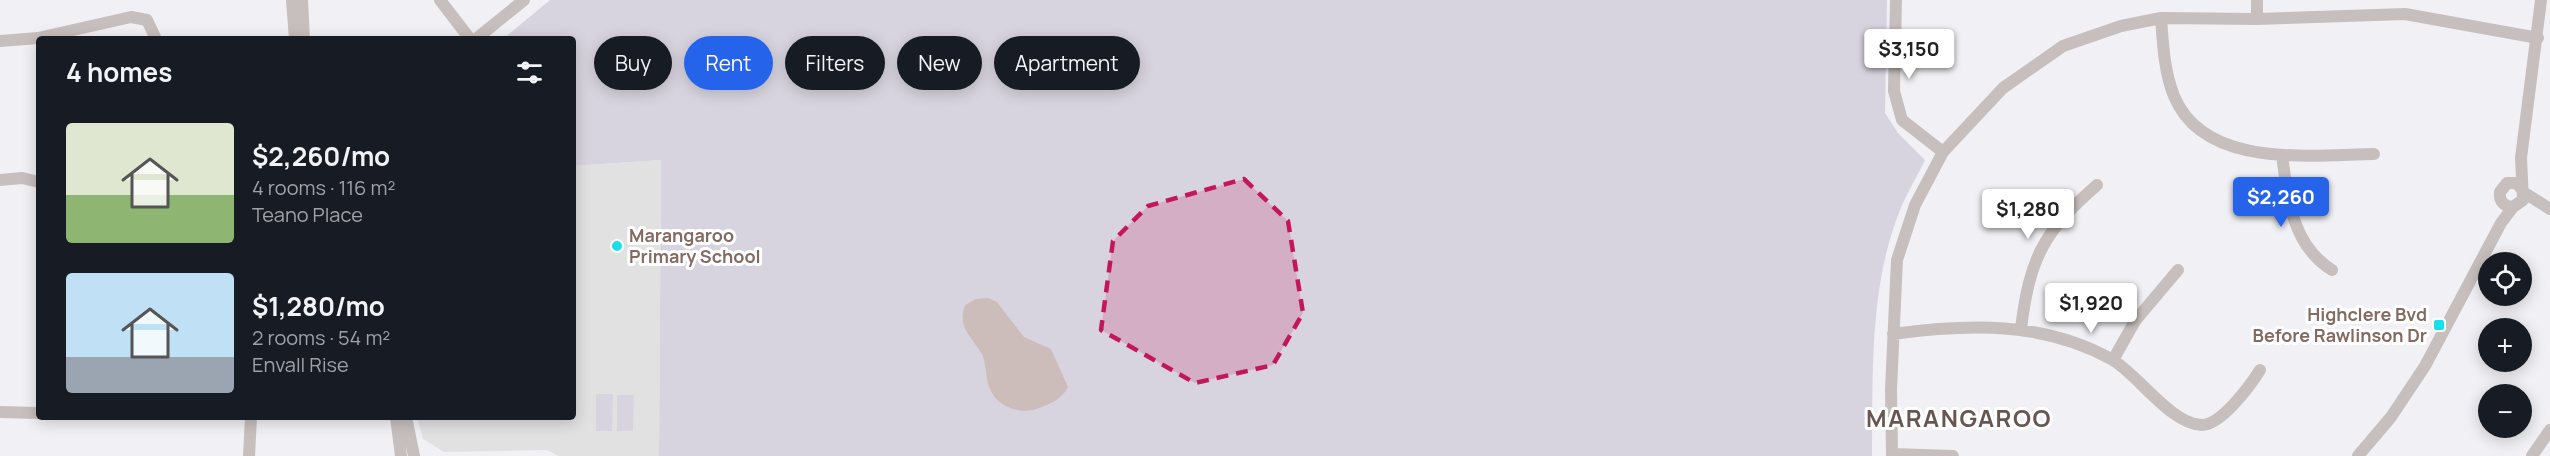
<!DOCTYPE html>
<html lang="en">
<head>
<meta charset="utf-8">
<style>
  :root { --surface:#171b24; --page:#242831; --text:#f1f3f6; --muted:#9ea1a6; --accent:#2563eb }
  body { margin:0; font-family:Manrope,sans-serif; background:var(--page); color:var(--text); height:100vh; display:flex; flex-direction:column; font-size:22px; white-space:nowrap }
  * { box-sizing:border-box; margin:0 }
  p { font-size:20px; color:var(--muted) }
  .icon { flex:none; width:33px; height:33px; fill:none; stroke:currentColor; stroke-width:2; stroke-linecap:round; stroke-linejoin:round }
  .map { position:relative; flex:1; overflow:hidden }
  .panel { position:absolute; left:36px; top:36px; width:540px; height:384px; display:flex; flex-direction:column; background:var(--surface); border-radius:6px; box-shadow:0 3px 15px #0003 }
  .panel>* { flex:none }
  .guide { position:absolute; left:594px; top:36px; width:570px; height:54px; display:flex; gap:12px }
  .controls { position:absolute; left:2478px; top:252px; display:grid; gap:12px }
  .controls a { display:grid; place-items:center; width:54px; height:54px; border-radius:50%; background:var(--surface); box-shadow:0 3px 15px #0003; font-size:30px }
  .price { position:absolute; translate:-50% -51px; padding:0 14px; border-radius:6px; background:#fff; color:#222; font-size:20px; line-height:39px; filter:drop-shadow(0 2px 3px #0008) }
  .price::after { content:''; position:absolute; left:50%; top:36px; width:18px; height:14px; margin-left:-9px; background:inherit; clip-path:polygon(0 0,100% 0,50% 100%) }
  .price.active { background:var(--accent); color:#fff }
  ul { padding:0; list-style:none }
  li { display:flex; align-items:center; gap:18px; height:150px; padding:0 30px }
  li span { display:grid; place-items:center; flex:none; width:168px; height:120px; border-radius:6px; color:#555 }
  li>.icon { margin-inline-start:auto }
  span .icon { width:72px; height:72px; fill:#fffc; stroke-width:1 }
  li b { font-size:26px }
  h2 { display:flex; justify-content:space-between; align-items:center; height:72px; padding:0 30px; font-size:26px }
  .tag { padding:0 21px; border-radius:27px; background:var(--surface); box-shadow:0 3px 15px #0003; font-size:21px; line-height:54px }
  .tag.active { background:var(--accent); color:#fff }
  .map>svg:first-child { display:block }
</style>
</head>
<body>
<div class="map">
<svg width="2550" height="456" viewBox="0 0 2550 456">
  <rect width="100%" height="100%" fill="#f1f1f5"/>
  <path fill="#e2e1e2" d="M661,160l-2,296h-101l-11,-6 -103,2 -21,-13 -6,-22h156v-251z"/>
  <path fill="#d8d4df" d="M550,0h1337l-2,113 13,20 27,27c-8,17 -18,33 -25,50 -31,78 -27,164 -28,246h-1213l2,-296 -88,6v-127h-70z
    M596,394h17l-1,37h-16z
    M617,395h17l-1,36h-16z"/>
  <path fill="#ccbdbb" d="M988,298l9,4 27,35 27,12 17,38c-7,13 -16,16 -29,21 -17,7 -40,0 -48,-17 -6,-11 -4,-26 -9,-37 -11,-18 -25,-27 -17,-49l11,-6z"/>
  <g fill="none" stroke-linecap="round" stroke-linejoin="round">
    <path stroke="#c6bfbd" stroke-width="12" d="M292,0l3,39
      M302,0l2,39
      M440,0l30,39
      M1896,0l-2,91 8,29 41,32
      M2161,18c2,26 3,53 13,78 30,73 136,59 200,58
      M2257,19v-19
      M476,39l48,-39
      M0,41l38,-3 93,-21 16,3 9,19
      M2282,155c6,44 10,90 50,115
      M0,180l22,-2 17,4
      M2522,189l-6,-6h-9l-7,9c-1,9 4,15 13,15l10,-7 -2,-42 20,-158
      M2523,192l27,17
      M2021,328c9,-70 22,-96 76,-143
      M1893,334c74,-10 150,-13 218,25 25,13 60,66 91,66 19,0 48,-39 58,-55
      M2113,360l22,-39 43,-51
      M0,412l39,1
      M396,417l5,39
      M406,417l8,39
      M1892,454l61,2
      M249,456l2,-39
      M1892,456l-1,-67 6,-129 18,-55 28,-53 60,-64 60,-42 58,-20 40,-8 96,1 148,-5 133,24
      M2358,456l33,-39 34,-51 76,-143 12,-16
      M2532,456l18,-26"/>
  </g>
  <path fill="#c2185b" fill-opacity="0.2" stroke="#c2185b" stroke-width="4.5" stroke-dasharray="12 8" stroke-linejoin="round" d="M1244,179l44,42 15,92 -30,52 -78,18 -94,-53 12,-89 35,-35z"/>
  <g fill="#19dfed" stroke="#fff" stroke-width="2">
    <circle cx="617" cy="246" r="6"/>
    <rect x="2433" y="319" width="12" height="12" rx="3"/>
  </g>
  <g text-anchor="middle" stroke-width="6" stroke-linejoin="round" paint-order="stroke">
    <g font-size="18" font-weight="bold" fill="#846b62" stroke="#fff" text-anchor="start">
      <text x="629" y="242">Marangaroo<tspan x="629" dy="21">Primary School</tspan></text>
      <text x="2427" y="321" text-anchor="end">Highclere Bvd<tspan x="2427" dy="21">Before Rawlinson Dr</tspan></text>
    </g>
    <g font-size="24" font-weight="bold" letter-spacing="1.5" fill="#685750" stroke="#fff">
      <text x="1959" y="427">MARANGAROO</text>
    </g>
  </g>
</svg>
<div class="controls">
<a><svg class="icon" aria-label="locate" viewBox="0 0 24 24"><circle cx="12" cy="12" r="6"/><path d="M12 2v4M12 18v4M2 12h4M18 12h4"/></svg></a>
<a>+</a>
<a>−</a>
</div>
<b class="price" style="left:1909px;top:80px">$3,150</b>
<b class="price active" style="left:2281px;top:228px">$2,260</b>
<b class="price" style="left:2028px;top:240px">$1,280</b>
<b class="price" style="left:2091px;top:334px">$1,920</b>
<div class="guide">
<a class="tag">Buy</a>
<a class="tag active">Rent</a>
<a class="tag">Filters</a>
<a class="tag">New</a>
<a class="tag">Apartment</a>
</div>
<section class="panel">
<h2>4 homes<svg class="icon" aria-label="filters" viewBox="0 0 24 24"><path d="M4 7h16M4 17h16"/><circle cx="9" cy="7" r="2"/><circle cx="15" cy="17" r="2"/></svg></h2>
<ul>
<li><span style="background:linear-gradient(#dfe7d0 60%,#8fb573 0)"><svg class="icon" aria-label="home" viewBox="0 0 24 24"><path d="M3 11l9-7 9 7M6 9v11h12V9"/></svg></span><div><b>$2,260/mo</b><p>4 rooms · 116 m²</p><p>Teano Place</p></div></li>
<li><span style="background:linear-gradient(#bfe0f5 70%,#9aa5b1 0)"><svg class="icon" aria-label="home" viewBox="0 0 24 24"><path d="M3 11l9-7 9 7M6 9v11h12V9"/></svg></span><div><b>$1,280/mo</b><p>2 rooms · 54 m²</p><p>Envall Rise</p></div></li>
</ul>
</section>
</div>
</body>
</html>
